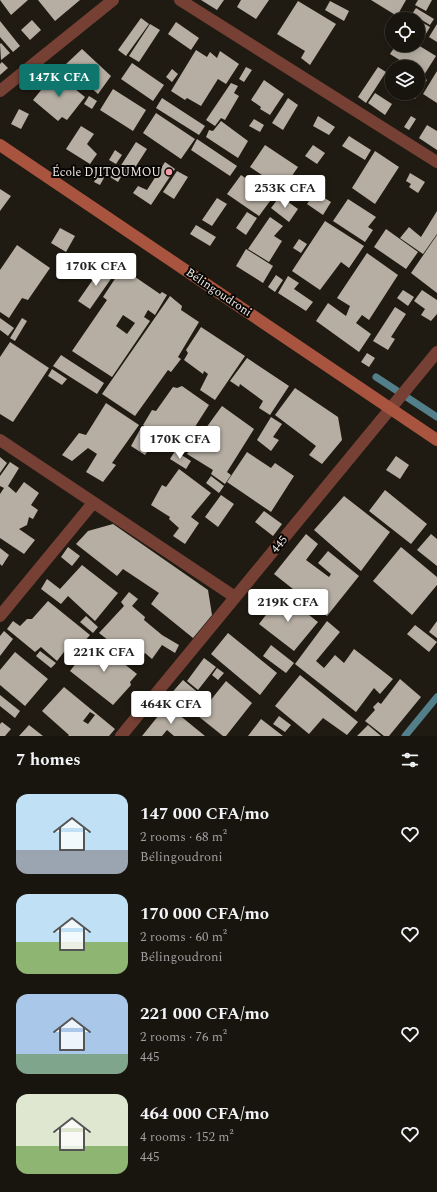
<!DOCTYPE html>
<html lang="en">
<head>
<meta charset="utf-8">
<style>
  :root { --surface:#18140e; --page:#211d17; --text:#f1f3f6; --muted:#9f9e9e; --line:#36332e; --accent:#0f766e }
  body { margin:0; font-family:Spectral,serif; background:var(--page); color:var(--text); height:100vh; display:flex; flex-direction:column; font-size:15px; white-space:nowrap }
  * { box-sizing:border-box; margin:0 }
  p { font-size:13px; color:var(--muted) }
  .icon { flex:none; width:22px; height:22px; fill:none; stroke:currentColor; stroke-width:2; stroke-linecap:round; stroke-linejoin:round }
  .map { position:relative; height:736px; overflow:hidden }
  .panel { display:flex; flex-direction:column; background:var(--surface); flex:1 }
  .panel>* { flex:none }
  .tools { position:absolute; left:385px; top:12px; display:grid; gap:8px }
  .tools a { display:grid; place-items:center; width:40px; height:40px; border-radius:50%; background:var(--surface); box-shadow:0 2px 10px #0003,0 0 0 1px var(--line); font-size:20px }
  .price { position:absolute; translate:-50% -34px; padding:0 9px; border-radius:4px; background:#fff; color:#222; font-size:13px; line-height:26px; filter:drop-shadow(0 1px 2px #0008) }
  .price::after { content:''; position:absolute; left:50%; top:24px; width:12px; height:9px; margin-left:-6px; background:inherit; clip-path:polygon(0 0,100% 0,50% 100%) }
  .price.on { background:var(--accent); color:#fff }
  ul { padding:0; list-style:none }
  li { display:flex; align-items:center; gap:12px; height:100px; padding:0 16px }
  li span { display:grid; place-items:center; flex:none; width:112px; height:80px; border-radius:12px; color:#555 }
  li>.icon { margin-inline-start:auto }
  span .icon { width:48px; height:48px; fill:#fffc; stroke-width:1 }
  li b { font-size:17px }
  h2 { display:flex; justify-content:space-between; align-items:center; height:48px; padding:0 16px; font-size:17px }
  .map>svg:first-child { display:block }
</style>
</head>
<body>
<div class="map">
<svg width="437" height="736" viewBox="0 0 437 736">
  <rect width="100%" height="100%" fill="#201b12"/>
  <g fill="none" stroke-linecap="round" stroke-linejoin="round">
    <path stroke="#527f89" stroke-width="7" d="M376,377l61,40
      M405,736l32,-39"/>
  </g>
  <path fill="#b6aea3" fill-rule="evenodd" d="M0,0h28l-17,15z
    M38,0h42l-25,21z
    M201,0h23l-7,10z
    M241,0h28l-13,19 -19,-12z
    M371,0h35l-9,16z
    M418,0h14l-6,11 -11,-6z
    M298,1l38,23 -26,41 -9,-7 4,-7 -28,-17z
    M330,1l19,10 -5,10 -19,-11z
    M416,8l18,11 -4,6 -18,-11z
    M141,18l8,6 -23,32 -8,-6z
    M32,20l9,10 -11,10 -9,-10z
    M418,20l12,7 -6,10 -6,-3z
    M0,21l20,25 -7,6 -13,-15z
    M176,22l23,16 -8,12 -23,-16z
    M150,24l10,6 -21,32 -10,-6z
    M437,24v18l-8,-5z
    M1,43l9,10 -9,7 -1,-16z
    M396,45h22l18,11 -12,19 -6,-4v-4h-7l-21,-13z
    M82,49l29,27 -13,18 -33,-29z
    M196,50l11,7 3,-5 7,6 3,-7 19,13 -13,20 -8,-5 -17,27 -14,-8 -2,2 -14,-9z
    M2,62l6,6 -8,7v-11z
    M132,63l32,22 -11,16 -32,-22z
    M246,67l6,3 -8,12 -5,-3z
    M378,67l8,5 -20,31 -8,-6z
    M172,69l6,5 -6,8 -6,-5z
    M437,71v32l-14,-9z
    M55,73l30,24 -18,23 -5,-3 -4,4 -25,-21z
    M418,74l9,6 -12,19 -9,-6h12z
    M264,80l20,14 -14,21 -10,-6 1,-2 -10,-7z
    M231,83l7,3 -4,7 5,3 -14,24 -4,-2 -6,8 -9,-6z
    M113,89l33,21 -13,21 -33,-21z
    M375,93l17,11 -7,11 -17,-12z
    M89,96l8,5 -5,8 -8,-5z
    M162,98l43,28 -6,9 -43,-27z
    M288,98l10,7 -15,25 -11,-7z
    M19,109l10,5 -8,15 -10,-5z
    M156,113l39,26 -14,20 -38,-26z
    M318,116l17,11 -6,8 -16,-9z
    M411,116l5,3 -7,11 -5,-3z
    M254,119l10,6 -4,7 -11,-6z
    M221,121l27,20 -10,17 -32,-21 3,-7 4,1z
    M427,125l10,6v19l-18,-12z
    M81,126l13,8 -7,10 10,10 -7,10 -24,-15z
    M349,136l22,14 -6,10 -23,-14z
    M197,139l40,27 -7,10 -39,-26z
    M136,142l11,7 -18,28 -11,-7z
    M265,145l33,22 -15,22 -33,-22z
    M313,145l12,8 -8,11 -12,-8z
    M115,150l7,5 -6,9 -7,-4z
    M375,151l24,16 -24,37 -23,-16z
    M165,162l10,7 -24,36 -18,-12 5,-7 9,4z
    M177,171l11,6 -14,22 -11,-7z
    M99,172l6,4 -5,9 -6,-3z
    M113,172l8,5 -3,5 -8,-5z
    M410,173l15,9 -7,11 -9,-6 2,-3 -5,-3z
    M241,175l32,22 -14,19 -32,-22z
    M0,189l11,7 -11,15z
    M315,192l16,10 -8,13 -16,-11z
    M280,196l18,13 -9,13 -18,-14z
    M217,198l10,6 -15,22 -10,-6z
    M348,199l28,18 -8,10 5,3 -8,12 -32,-21z
    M437,211v23l-14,20 -23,-16 9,-11 12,10z
    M247,212l10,6 -11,17 -10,-7z
    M270,217l13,9 -9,10 8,5 -13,21 -21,-13z
    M325,221l39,25 -15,22 -8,-6 -21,28 -28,-19z
    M196,225l20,12 -6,9 -20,-12z
    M60,228l15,8 -9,16 -15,-9z
    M386,229l32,23 -12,17 -32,-22z
    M437,235v58l-26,-20z
    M299,239l8,5 -6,9 -8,-5z
    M17,245l33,23 -22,32 -6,-2 -13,20 -9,-6v-42z
    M246,249l27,17 -10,17 -27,-17z
    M367,253l31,22 -29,45 -7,-5 -6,8 15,11 -12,18 -43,-31 12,-18 18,13 4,-10 -13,-8z
    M103,265l12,8 -25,36 -12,-8z
    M122,268l38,26 2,-2 5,3 -12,20 -7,-5 -4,7 6,4 -38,56 -40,-26 35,-51 -4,-3zM123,315l12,8 -8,11 -11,-8z
    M276,275l7,5 -8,12 -7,-5z
    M288,276l11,7 -5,6 19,13 -7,9 -28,-18z
    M403,290l11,7 -6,9 -11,-8z
    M422,290l15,10v14l-6,7 -10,-6 4,-6 -11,-8z
    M170,296l12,10 -1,4 18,12 -21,35 3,2 -10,13 -3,-2 -33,46 -33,-22z
    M395,307l11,7 -15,23 4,2 -7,11 -15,-9z
    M0,318l14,10 -6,8 -8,-6z
    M22,318l5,3 -12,20 -5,-3z
    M201,327l44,29 -30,44 -15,-10 8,-16 -4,-3 -1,3 -19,-14 4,-7 -2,-3z
    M10,342l39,26 -36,54 -13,-8v-57z
    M367,353l8,5 -6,9 -8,-5z
    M61,355l43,28 -7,11 -44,-28z
    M247,358l42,28 -19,29 -11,-7 4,-7 -23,-17 -1,3 -9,-6z
    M52,369l15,10 -5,6 -14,-9z
    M182,386l27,19 -27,42 -7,-3 1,-3 -8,-5h-2l-7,-3 2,-3 -7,-4 -4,4 -7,-5 9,-15 4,1 17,-24 4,1z
    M295,388l43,29 4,23 -20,24 -13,-9 7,-9 -41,-31z
    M106,403l33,22 -27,38 4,2 -13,17 -17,-10 11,-18 -9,-6 -16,13 -10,-6 17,-22 7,2z
    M222,406l32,23 -27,43 4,3 -6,9 -14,-10 2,-4 -26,-16z
    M271,417l11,7 -9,13 6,3 -8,11 -14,-11z
    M142,426l15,11 -12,18 -14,-9z
    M175,451l16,10 -5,8 -16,-10z
    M247,452l24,16 4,-5 19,13 -23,36 -44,-30z
    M396,456l13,9 -9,14 -14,-9z
    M0,457l7,6 -7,10z
    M10,462l9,6 -11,18 8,7 8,-11 15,11 -8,12 7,5 -5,9 -4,-2 -2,8 -8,4 16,11 -11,14 -24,-16v-44l4,-6 -4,-2v-10z
    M179,469l32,24 -20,24 8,6 -14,21 -12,-8 6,-8 -10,-9 1,-2 -19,-12 11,-20 4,2z
    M211,476l13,10 -5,7 -13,-10z
    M385,490l42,34 -16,20 -42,-33z
    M221,495l13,9 -16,23 -13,-10z
    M344,496l46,36 -29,39 -47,-41z
    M264,511l18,13 -9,12 -18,-14z
    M113,524l95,66 4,25 -19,23 -42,-34 8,-11 -36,-24 -6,7 -41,-32 12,-13z
    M306,534l12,10 -12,16 23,17 2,-3 -13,-11 10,-12 31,25 -32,40 -53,-42z
    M431,534l6,5v27l-20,-16z
    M68,547l12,9 -8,10 -11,-9z
    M401,547l36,30v8l-25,30 -39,-34z
    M0,548l9,7 -7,11 -2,-2z
    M82,565l36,28 -23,28 -27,-25 -7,8 -20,-15 6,-10 13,10z
    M129,592l9,7 -6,7 13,11 -1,3 18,15 17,10 -4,8 -13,-8 -10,14 -7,-6 -9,9 -37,-29 25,-27 -3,-4z
    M282,594l36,28 -24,29 -35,-27z
    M48,601l42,34 -16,18 -7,-5 -10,13 -16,-14 -6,5 -28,-23 6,-8 7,5 7,-7h5z
    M86,616l12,11 -5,6 -13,-11z
    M327,621l13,11 -24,29 8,7 11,-13 9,8 10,-14 39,30 -13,15 -6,-6 -18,24 -61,-48z
    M437,621v17l-8,-6z
    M415,625l22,17 -8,10 -22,-18z
    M4,631l9,8 -13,17v-20z
    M228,633l49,40 -17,22 -49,-41z
    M94,640l43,34 -7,8 1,3 -18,20 -43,-34z
    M271,645l23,18 -8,10 -23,-17z
    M40,651l16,12 -5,5 -15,-12z
    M15,652l33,27 -23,27 -25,-21v-15z
    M204,658l12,9 -18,23 -11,-9z
    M217,668l7,5 -6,7 -6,-5z
    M300,675l58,47 -11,13 -24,-17 -14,16 -34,-28z
    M400,679l21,18 -32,39h-5l-19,-15 10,-11 -2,-3 5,-5 3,2z
    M183,680l18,15 -14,17 -18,-16z
    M226,681l26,22 -26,33h-3l-25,-20z
    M64,687l51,42 -6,7h-41l1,-1 -27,-24zM90,712l5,3 -7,9 -5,-3z
    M0,695l20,16 -5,7 -15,-12z
    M167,705l38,31h-31l-7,-6 -5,6h-20z
    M279,716l12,9 -6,7 -12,-8z
    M261,719l22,17h-35z
    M2,722l9,7 -6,7h-5v-12z
    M29,725l14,11h-24z
    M368,725l13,11h-24z"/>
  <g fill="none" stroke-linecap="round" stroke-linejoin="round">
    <path stroke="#764134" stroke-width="12" d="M180,0l257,162
      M0,91l113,-91
      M0,440l235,157
      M0,616l93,-113
      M121,736l316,-384"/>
    <path stroke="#a9543f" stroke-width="12" d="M0,145l437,295"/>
  </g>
  <circle fill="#f49aa5" stroke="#080604" stroke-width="1.5" cx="169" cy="172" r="4"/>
  <g text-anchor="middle" stroke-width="4" stroke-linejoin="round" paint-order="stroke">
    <g font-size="12" fill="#eeeae5" stroke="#080604" text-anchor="end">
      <text x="161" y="176">École DJITOUMOU</text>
    </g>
    <g font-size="12" fill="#eeeae5" stroke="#080604">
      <text transform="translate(219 292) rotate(34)" y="4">Bélingoudroni</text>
      <text transform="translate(279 544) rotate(-50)" y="4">445</text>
    </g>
  </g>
</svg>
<div class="tools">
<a><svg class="icon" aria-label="locate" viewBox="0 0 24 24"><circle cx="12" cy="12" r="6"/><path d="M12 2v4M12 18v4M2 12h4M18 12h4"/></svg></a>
<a><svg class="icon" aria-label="layers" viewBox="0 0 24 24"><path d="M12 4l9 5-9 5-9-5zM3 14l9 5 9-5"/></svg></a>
</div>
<b class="price on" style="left:59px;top:98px">147K CFA</b>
<b class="price" style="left:285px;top:209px">253K CFA</b>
<b class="price" style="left:96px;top:287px">170K CFA</b>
<b class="price" style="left:180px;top:460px">170K CFA</b>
<b class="price" style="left:288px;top:623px">219K CFA</b>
<b class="price" style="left:104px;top:673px">221K CFA</b>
<b class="price" style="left:171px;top:725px">464K CFA</b>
</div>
<section class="panel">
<h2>7 homes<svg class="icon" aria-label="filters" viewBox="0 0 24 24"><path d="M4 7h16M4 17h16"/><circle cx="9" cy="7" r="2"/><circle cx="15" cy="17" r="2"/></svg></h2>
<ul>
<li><span style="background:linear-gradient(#bfe0f5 70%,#9aa5b1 0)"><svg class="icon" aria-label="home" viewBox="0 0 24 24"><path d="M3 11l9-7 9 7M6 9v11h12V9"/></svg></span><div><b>147 000 CFA/mo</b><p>2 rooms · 68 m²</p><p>Bélingoudroni</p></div><svg class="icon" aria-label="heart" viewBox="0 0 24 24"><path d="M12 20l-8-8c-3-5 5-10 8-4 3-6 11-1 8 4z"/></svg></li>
<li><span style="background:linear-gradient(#bfe0f5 60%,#8fb573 0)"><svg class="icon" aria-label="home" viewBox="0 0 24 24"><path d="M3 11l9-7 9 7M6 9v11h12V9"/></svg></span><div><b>170 000 CFA/mo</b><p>2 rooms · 60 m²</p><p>Bélingoudroni</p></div><svg class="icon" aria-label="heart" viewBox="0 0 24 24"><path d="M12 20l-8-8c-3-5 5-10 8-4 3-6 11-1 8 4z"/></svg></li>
<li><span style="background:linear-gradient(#a9c7e8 75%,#7fa58c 0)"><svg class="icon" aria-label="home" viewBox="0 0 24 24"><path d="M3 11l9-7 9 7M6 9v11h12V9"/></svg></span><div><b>221 000 CFA/mo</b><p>2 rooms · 76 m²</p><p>445</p></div><svg class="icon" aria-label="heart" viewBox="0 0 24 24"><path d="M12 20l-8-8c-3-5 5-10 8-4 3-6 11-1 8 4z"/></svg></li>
<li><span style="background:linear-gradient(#dfe7d0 65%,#8fb573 0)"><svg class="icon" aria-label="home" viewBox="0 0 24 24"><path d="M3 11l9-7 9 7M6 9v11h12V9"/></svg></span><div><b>464 000 CFA/mo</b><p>4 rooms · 152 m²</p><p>445</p></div><svg class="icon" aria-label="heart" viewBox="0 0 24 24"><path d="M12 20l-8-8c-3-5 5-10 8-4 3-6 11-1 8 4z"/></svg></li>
</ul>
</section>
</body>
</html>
